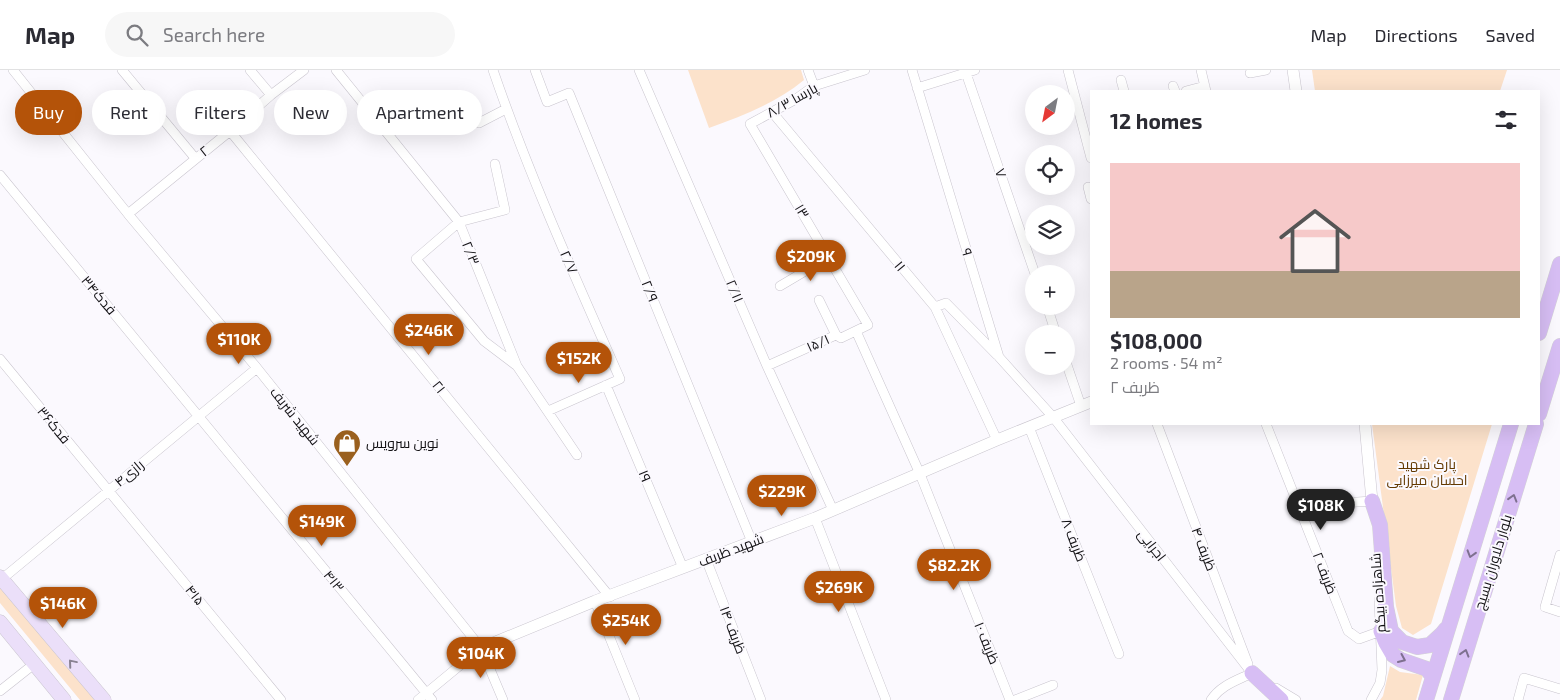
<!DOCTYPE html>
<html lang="en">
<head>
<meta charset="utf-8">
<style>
  :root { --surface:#fff; --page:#f7f7f7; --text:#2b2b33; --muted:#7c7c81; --line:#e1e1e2; --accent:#b45309 }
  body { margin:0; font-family:"Exo 2",Cairo,sans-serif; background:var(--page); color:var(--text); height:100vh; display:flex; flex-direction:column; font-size:19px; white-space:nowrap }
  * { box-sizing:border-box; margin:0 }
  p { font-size:16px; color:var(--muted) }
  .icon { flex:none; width:28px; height:28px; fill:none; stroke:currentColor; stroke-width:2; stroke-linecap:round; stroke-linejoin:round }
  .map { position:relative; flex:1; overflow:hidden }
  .drawer { position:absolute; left:1090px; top:20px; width:450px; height:335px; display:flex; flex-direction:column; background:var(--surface); border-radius:0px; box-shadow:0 5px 20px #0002 }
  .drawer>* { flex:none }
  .top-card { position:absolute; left:15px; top:20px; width:475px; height:45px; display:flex; gap:10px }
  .needle { width:32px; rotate:212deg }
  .fabs { position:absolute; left:1025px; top:15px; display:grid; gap:10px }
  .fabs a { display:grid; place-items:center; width:50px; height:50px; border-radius:50%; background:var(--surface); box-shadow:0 5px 20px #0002; font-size:25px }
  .price { position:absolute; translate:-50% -42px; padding:0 11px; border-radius:18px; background:var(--accent); color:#fff; font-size:16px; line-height:32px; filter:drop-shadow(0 1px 2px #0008) }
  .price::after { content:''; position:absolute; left:50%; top:30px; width:15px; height:11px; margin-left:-8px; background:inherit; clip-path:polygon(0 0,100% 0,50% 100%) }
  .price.current { background:#222; color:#fff }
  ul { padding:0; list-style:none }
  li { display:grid; align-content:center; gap:10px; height:265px; padding:0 20px }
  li+li { border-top:1px solid var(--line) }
  li span { display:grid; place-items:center; height:155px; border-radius:0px; color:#555 }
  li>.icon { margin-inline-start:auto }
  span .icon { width:90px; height:90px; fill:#fffc; stroke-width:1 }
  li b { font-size:21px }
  h2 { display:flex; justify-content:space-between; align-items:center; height:60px; padding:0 20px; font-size:21px }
  .tag { padding:0 18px; border-radius:22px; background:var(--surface); box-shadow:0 5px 20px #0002; font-size:18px; line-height:45px }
  .tag.current { background:var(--accent); color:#fff }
  header { display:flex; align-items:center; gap:30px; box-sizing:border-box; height:70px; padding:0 25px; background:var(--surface); border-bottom:1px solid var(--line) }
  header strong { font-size:24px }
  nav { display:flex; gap:28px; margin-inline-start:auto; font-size:18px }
  .search { width:350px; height:45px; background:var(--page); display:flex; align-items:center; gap:12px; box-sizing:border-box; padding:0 18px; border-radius:28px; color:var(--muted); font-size:19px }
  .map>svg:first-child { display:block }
</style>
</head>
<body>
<header>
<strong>Map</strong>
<div class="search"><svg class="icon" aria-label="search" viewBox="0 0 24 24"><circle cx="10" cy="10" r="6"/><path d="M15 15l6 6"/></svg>Search here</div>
<nav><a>Map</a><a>Directions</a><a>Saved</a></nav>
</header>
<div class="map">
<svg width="1560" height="630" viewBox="0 0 1560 630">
  <rect width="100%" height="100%" fill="#fbf9fe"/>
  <path fill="#fce2cb" d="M688,0h113l3,10c-28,23 -61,36 -95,48z
    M1312,0h195l-7,21h-185z
    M1372,354h120l-61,200 -18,11 -11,-7 -6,-22z
    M0,514l95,116h-15l-80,-97z
    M1390,596l10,6 23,3 -7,25h-36l3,-4z"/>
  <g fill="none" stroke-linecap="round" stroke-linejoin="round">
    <g stroke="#c9c5ce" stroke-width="10">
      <path id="minor" d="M13,0l115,144 129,154 224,280 22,52
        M122,0l73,88
        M250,0l21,25
        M336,0l123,152 58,144 60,89
        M493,0c36,105 82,207 127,309l-72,32
        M535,0l12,32 22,-9 183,449
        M639,0l128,296 66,144
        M808,0l6,16
        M912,0l87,287 54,60 202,260
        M1068,0l23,88
        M1201,0l5,21
        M966,3l69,201
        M1250,3l16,-3
        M1121,10l3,11
        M1173,16l2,5
        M917,18l58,-18
        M1186,21l19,-5
        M772,42l163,195 62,133
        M479,53l27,-14
        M230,61l380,466
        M495,94l10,46 -46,12 -43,37 68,82 33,25
        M0,105l432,525
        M1088,117l3,12
        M128,144l102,-83 41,-36 33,-25
        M780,216l49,-29
        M819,230l17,35
        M1047,236l9,28
        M935,237l11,-4 51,52
        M856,261l64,143 90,226
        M0,289l281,341
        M1066,292l15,44
        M767,296l69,-31 5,3 27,-13 -118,-201 46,-25 18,-13 51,-16
        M606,315l77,183
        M1157,354l91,240
        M1266,354l82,207 11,8 22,-8
        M1029,357l90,227
        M1298,436l74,-5v3
        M815,448l71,182
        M1560,485l-15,52 15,5
        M706,489l55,141
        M2,509l255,-211
        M595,531l40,99
        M1276,618l20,12
        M0,621l34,-27
        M418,630l63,-52
        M1015,630l38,-15
        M1211,630c10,-15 25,-19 41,-27
        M1371,630l9,-17 2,-13 -3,-70
        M1518,630l6,-22 36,11"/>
    </g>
    <g stroke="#c9c5ce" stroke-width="12">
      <path id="tertiary" d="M1293,0l3,21
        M1365,354l7,77
        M481,578l114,-47 220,-83 182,-78 94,-38"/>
    </g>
    <g stroke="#c9c5ce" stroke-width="15">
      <path id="secondary" d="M0,507l104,123
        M0,552l64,78"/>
    </g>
    <g stroke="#d4d4d5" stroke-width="16">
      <path id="primary" d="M1539,263l21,-69
        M1539,344l21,-68
        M1372,431l8,24 6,82 5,24 11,11 15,5 13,-2 12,-11 4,-5
        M1381,561l5,12 7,12 8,5 26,9 6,8
        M1252,603l29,27
        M1426,630l85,-276
        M1451,630l85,-276"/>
    </g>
    <use href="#minor" stroke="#fff" stroke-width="9"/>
    <use href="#tertiary" stroke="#fff" stroke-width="11"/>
    <use href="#secondary" stroke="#ebdff9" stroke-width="14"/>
    <use href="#primary" stroke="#d7bef4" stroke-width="15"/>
  </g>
  <defs><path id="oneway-chevron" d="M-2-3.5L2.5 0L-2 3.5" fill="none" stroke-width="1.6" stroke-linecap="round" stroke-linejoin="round" transform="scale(1.25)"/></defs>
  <g stroke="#7e708f">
    <use href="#oneway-chevron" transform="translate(1513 428) rotate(-73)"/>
    <use href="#oneway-chevron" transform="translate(1471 484) rotate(107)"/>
    <use href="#oneway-chevron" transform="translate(1465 583) rotate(-73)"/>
    <use href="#oneway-chevron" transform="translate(1402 589) rotate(24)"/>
  </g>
  <use stroke="#898292" href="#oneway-chevron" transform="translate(72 593) rotate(-130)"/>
  <defs>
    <g id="shop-pin" transform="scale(1.4375)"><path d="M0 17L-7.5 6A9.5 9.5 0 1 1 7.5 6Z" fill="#9a601e" stroke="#fbf9fe"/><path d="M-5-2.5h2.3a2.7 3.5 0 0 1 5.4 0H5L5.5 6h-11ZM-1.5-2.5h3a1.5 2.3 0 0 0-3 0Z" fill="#fff"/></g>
  </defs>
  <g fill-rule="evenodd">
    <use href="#shop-pin" x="347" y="373"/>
  </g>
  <g text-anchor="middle" stroke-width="4" stroke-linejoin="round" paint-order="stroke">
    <g font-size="14" fill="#121114" stroke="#fbf9fe">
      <text transform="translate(792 30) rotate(-29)" y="5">۸/۳ پارسا</text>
      <text transform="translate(204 81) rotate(-38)" y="5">۲</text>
      <text transform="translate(1001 103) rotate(71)" y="5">۷</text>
      <text transform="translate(802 141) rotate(59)" y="5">۱۳</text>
      <text transform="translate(967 182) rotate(73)" y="5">۹</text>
      <text transform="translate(471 183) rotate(68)" y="5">۲/۳</text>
      <text transform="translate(569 192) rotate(66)" y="5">۲/۷</text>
      <text transform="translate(900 196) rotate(50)" y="5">۱۱</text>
      <text transform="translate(650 221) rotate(68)" y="5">۲/۹</text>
      <text transform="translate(735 221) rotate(67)" y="5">۲/۱۱</text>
      <text transform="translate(99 225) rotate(50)" y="5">فدک۳۴</text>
      <text transform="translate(818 273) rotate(-24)" y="5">۱۵/۱</text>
      <text transform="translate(439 317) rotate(51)" y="5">۲۱</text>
      <text transform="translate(295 346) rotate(51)" y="5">شهید شریف</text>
      <text transform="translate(54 355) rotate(51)" y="5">فدک۳۶</text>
      <text transform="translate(129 403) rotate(-40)" y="5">رازی۴</text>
      <text transform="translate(645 406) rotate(67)" y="5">۱۹</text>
      <text transform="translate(1074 470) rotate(69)" y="5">ظریف ۸</text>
      <text transform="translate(1152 475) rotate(52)" y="5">اجرایی</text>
      <text transform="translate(1204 479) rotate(69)" y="5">ظریف ۴</text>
      <text transform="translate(731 480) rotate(-21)" y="5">شهید ظریف</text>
      <text transform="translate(1493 492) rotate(-73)" y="5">بلوار دلاوران بسیج</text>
      <text transform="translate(1325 503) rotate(69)" y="5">ظریف ۲</text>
      <text transform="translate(334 511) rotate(51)" y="5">۴۱۳</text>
      <text transform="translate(1378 523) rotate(-94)" y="5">شاهزاده بیگم</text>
      <text transform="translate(195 525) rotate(51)" y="5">۴۱۵</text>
      <text transform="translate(733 560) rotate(69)" y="5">ظریف ۱۴</text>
      <text transform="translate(987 573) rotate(68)" y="5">ظریف ۱۰</text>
    </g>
    <g font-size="14" fill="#121114" stroke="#fbf9fe" text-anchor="start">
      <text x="366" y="378">نوین سرویس</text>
    </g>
    <g font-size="14" fill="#633901" stroke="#fbf9fe">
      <text x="1427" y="399">پارک شهید<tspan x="1427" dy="16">احسان میرزایی</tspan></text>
    </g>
  </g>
</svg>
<div class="fabs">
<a><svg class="needle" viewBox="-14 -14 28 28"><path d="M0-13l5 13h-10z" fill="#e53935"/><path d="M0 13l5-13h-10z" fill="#7c7c81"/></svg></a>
<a><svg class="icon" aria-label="locate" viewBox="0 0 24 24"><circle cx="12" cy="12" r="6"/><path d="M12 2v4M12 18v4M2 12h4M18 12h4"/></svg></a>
<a><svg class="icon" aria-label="layers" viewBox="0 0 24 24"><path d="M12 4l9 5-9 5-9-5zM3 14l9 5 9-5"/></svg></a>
<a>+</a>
<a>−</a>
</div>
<b class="price" style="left:811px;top:212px">$209K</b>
<b class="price" style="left:429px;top:286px">$246K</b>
<b class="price" style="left:239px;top:295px">$110K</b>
<b class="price" style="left:579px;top:314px">$152K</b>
<b class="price" style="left:782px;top:447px">$229K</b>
<b class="price current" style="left:1321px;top:461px">$108K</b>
<b class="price" style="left:322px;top:477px">$149K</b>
<b class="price" style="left:954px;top:521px">$82.2K</b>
<b class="price" style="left:839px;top:543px">$269K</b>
<b class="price" style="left:63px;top:559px">$146K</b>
<b class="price" style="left:626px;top:576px">$254K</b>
<b class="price" style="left:481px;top:609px">$104K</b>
<div class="top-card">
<a class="tag current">Buy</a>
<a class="tag">Rent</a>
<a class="tag">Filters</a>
<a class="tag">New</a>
<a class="tag">Apartment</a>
</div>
<section class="drawer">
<h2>12 homes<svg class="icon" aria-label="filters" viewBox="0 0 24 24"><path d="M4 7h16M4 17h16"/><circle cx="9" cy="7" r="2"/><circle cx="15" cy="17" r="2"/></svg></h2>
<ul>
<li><span style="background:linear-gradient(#f6c9c9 70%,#b9a48a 0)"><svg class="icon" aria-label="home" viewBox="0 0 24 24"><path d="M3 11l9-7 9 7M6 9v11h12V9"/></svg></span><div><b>$108,000</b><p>2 rooms · 54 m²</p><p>ظریف ۲</p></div></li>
</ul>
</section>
</div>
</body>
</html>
